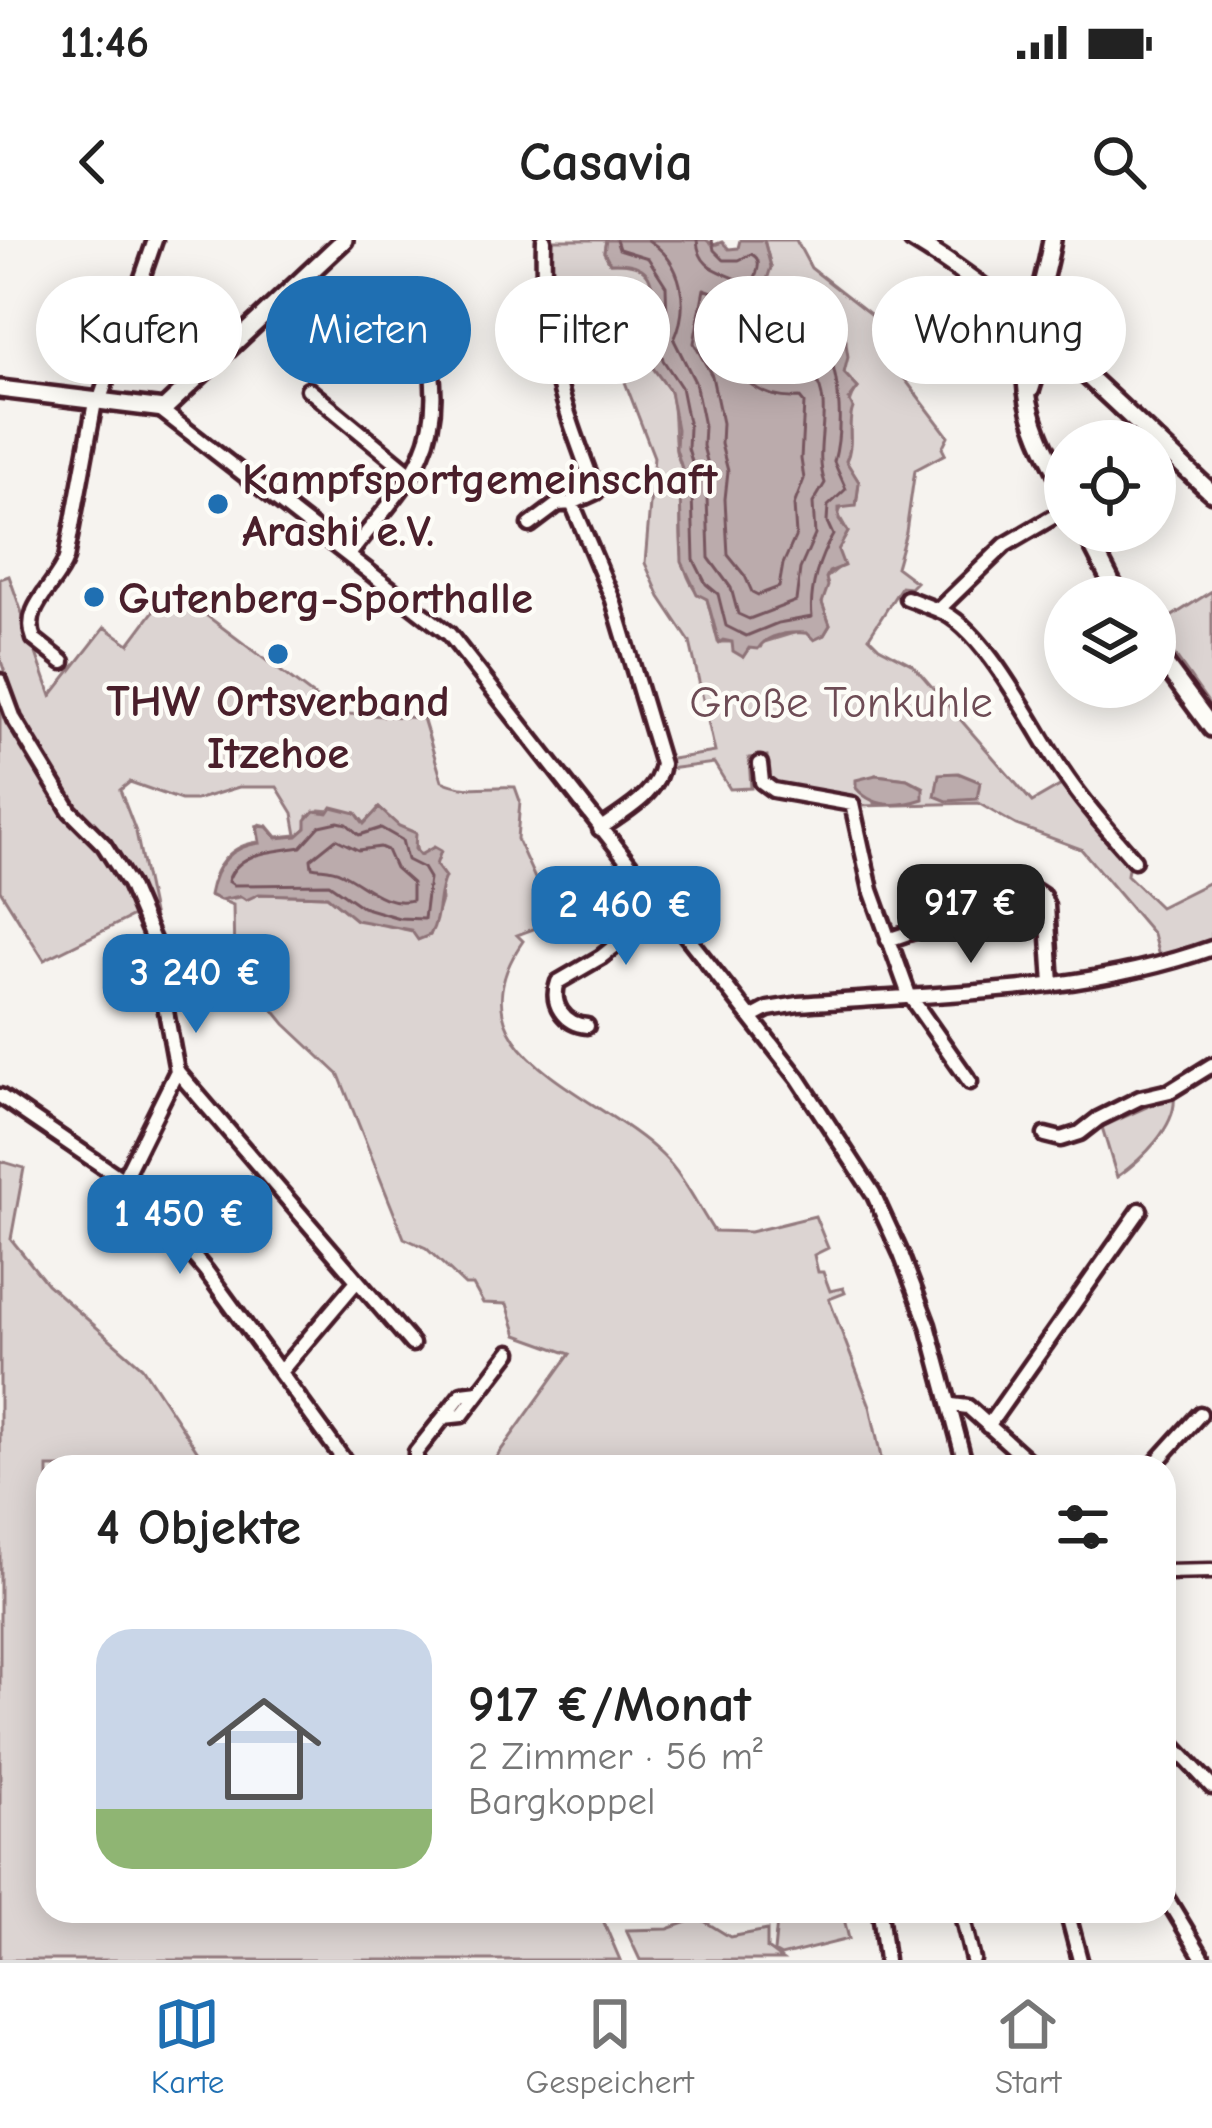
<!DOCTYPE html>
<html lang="de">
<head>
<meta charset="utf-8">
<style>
  :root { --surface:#fff; --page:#f6f6f6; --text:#222; --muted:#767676; --line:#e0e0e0; --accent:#1f6fb2 }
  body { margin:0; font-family:"Comic Neue",sans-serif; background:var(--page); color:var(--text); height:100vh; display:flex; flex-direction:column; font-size:45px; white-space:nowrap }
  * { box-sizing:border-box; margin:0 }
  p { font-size:39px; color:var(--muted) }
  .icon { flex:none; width:66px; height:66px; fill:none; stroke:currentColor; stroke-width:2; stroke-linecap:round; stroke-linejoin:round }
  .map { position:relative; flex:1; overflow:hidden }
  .details { position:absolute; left:36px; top:1215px; width:1140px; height:468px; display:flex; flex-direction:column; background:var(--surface); border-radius:36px; box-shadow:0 6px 30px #0003 }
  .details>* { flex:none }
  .banner { position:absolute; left:36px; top:36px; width:1140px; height:108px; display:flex; gap:24px }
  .tools { position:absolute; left:1044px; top:180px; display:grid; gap:24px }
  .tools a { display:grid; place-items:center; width:132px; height:132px; border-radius:50%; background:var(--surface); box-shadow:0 6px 30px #0003; font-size:60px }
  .price { position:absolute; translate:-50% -102px; padding:0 27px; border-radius:24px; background:var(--accent); color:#fff; font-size:39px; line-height:78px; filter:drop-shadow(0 3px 6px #0008) }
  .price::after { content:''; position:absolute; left:50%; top:72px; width:36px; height:27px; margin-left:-18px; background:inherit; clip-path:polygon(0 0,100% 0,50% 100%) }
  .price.current { background:#222; color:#fff }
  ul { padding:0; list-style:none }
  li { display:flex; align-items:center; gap:36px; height:300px; padding:0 60px }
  li span { display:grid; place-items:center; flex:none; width:336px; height:240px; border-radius:36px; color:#555 }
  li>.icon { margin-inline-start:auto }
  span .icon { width:144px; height:144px; fill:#fffc; stroke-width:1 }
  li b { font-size:51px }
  h2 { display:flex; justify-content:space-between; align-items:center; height:144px; padding:0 60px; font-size:51px }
  .pill { padding:0 42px; border-radius:54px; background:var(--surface); box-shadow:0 6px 30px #0003; font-size:42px; line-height:108px }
  .pill.current { background:var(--accent); color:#fff }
  .status { display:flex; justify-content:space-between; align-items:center; height:84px; padding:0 60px; background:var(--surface); direction:ltr }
  .status svg { height:33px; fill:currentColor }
  header { display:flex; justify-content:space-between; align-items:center; height:156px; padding:0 60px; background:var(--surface); font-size:54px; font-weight:700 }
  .tab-bar { display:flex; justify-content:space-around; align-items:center; height:168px; border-top:3px solid var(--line); background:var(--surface); font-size:33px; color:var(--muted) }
  .tab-bar a { display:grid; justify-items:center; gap:6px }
  .tab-bar .current { color:var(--accent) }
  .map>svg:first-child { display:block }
</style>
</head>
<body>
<div class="status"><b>11:46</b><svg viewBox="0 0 49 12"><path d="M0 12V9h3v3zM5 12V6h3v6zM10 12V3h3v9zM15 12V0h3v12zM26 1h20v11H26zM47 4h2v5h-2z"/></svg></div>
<header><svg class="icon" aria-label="back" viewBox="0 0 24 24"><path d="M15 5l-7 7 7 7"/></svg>Casavia<svg class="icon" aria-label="search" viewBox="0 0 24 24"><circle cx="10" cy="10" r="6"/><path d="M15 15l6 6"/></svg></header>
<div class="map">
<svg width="1212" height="1720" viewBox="0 0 1212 1720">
  <rect width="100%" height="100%" fill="#f6f3ef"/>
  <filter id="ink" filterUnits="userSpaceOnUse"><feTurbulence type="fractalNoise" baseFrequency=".00833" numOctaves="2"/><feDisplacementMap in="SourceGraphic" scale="24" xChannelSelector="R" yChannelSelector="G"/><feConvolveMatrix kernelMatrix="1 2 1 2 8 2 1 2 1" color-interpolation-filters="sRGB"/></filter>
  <g filter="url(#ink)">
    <path fill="#dcd4d2" stroke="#937a7e" stroke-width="3" fill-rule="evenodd" d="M550,0h56l-2,12 6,11h24c42,27 9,53 14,83 3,18 14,24 20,40 8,21 5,43 8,65 2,9 8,18 7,27 -1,33 -12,102 24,121l11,43h14l11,15 6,-9 12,-1v-4l36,-11 27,3 6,-10 -8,-22 4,-25 11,-9 1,-20 10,-17 -10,-18 5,-9 13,1 3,-24 -14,-21c13,-24 -6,-51 13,-73l-14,-15 2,-32 -30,-2 -7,7 -19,8 -13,-5c-12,-19 -2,-43 -13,-64l7,-18 -7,-27h32l15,28 95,74 -2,36 44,58 -6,12 3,6 -30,16 -9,62 -10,35 20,15 -6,6 -9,-1 -32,50 10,10 34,18 119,137 33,-19 64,79 -2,13 33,32 52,-26v61l-52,18 -7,-26 -72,-85 -65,-24 -38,-22 -118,3 -12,-6 -74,-12 -5,-6 -2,-26 -18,2 2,30 -21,1 -16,-26 -46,6 -2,-9 49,-8 -25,-110 -30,-45 -15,-34 9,-106 -29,-75 -10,-93 -31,-16 -35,-1zM876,535l31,4 16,8 -18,17h-30z
      M9,336l42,120 54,-69 24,17 35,-47 18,7 4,-4 158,119 4,-5 75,4 19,63c26,12 44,4 73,6l5,14 -3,38 20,44 7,42 -27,10 6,6c-79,113 78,152 139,214 21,20 36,52 52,76l36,1 65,-16 13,32 -14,7 4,17h5l7,19 13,-3 2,5 -16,6 41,107 13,61h-278l-4,-5 -7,5h-105l81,-113 -53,-19 -10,-31 -24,-1 -10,-18h-8l-39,-37 -22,-10 -65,-163 -54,-51 -51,-63 -26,10 -44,2 -31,-92 -24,-39 -35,-33 -54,-91 -20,-60v-79zM130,542l51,18h15l43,-13h38l16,26 4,22 -20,2 -9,-11 -8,-2 -3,2 2,16c-30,3 -45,25 -50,53l24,10 1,55 -26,11h-43l-29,-139 -16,-42zM379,568l36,34 2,11 19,7 5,40 -11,35 -67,-15 -36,-24 -68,-2 -30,5 -17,-10c2,-29 22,-38 47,-46l-1,-16h9l10,11 20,-2 9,-8 2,-12 12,-6 36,3 9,11z
      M1212,351v117l-57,-81z
      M0,465l65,109 36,35 38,64 -95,47 -44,-70z
      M1174,855c4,31 -33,65 -57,82l-15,-50z
      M0,921l24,7 -13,71 36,45 95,83 66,100h-160v444h551l21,49h-620z
      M778,1671h64l7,28 -68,17 -7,-4z
      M699,1678l31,19 37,-7v19l15,11h-142l-14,-30 42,-1z"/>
    <path fill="#bbabac" stroke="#8e7378" stroke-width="3" d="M606,0h100l8,5 8,-3 7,7 9,-1 2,-8h24l7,27 -6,19c17,18 0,42 12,63l13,5 19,-8 6,-8 10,3 9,-6 11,2 3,20 -4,16 14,15 -9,12 4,8c-7,17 2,35 -7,53l13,21 -3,24 -17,2v12l9,12 -10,18 6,16 -15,6 -3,6 2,8 -6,17 8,22 -6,10 -10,5 -7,-7c-17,-1 -40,1 -49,16l-9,-1 -6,9 -10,-6 -1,-9 -9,-2 -4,3 -12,-44 -10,-5 -15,-32 -2,-72 4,-15 -8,-26 1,-20 -7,-38 -17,-23 -6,-27 -1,-13 9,-11c-3,-37 -1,-56 -45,-54l-6,-11z
      M958,533l22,9 -3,17 -30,2 -12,-5 4,-22z
      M876,535l31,4 16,9v11c-24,8 -50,9 -67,-11v-8z
      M332,567l24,6 8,11 15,-16 20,18 17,7 -1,16 5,6 14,-8 7,4 -5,14 9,12c-9,18 -4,39 -15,58l-12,5 -7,-10 -55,-10 -29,-24 -68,-2 -13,6 -6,-4 -20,4 -10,-5c5,-29 20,-49 50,-52l-3,-17 10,1 10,11 20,-2 9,-8v-8l8,-9 14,2z"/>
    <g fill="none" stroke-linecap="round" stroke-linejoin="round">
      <path stroke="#77575f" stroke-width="3" d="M616,0l3,9 29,9 18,28 1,33 -8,20 4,21 18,27 8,40 -1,21 8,28 -4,17 2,67 12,24 12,10 8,32 20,10 32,-13 34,-6c-3,-28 7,-59 21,-82l-6,-13 1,-16 18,-17 -12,-27c9,-34 6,-78 -5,-108l-9,-1 -30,13 -21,-9 -10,-19 3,-33 -9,-19c2,-12 12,-26 -2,-32l-12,6h-15l-10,-10 -2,-10
        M648,0c35,22 42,65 26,100l21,42 9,44 -1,20 8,30 -4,20 2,62 22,30 7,26 11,5 47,-18 4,-32 15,-34 -2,-32 12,-20c-13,-35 10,-76 -11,-107l-30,4 -28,-15 -12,-24 1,-33 -8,-29c-20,-9 -38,-11 -40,-39
        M704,49l17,6c5,18 2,32 6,49 7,37 37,56 73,54l4,5 -3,56 3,20 -10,26 2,30 -13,29 -4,23 -21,8 -6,-3 -7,-16 -17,-21 -3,-56 3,-28 -7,-27 1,-21 -10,-47 -18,-33z
        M338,582l9,2 12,11 22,-7 21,12 5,20 16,8 6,10 -5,41 -25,-1 -37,-11 -33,-23 -95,1 -6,-4c10,-30 45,-29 73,-34l19,-21z
        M336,599l22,11 22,-3 7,3 8,18 17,15v17c-28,7 -48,-16 -71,-27 -9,-5 -19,-4 -29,-6l-1,-8z"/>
      <g stroke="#4a1f2b" stroke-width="21">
        <path id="minor" d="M544,0c-3,104 16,156 52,252l-24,11 41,97 49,164c-4,31 -38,47 -62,65
          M979,51l33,46 11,35
          M308,149l103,85
          M1032,150l8,-25 22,-10
          M99,162l56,-162
          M161,170l288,224 349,444 75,115 28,61 27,71 38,142
          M1065,270l-60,35 -67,65c47,17 97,121 125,162 21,32 47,60 71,88
          M530,285l28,-21 14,-1
          M349,315c50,-66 96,-99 82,-189 -5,-26 -11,-47 -27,-69
          M907,358l31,12
          M63,422l-29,-23c-13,-32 22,-52 32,-80l29,-157
          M0,441l14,38 56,92 34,34 25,39 24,56 24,131 -54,109
          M760,524l2,18 11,8 79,14 19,86 38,105 61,87
          M888,700l146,-50 9,6 4,10 5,78
          M751,778l17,-9 31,-5c138,-11 282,-9 413,-56
          M587,786c-23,-2 -37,-22 -29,-44l43,-25 62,-49
          M177,831l235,273
          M0,856l123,84 47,48 36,43 143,196
          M1045,895l16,4 19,-6 18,-14 42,-21 30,-7 42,-26
          M280,1132l77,-91
          M952,1165l16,2 67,60
          M444,1177l18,-23 17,-2
          M988,1186l152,-216
          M416,1227v-15l28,-35 18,-2 48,-63
          M1152,1227l48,-53
          M1164,1332l48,-1
          M1164,1496l48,51
          M1164,1654l40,66
          M880,1671l6,49
          M961,1671l12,49
          M1067,1671l13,49"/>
      </g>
      <g stroke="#4a1f2b" stroke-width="24">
        <path id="major" d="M913,0c112,67 203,165 299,253
          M1052,0c-8,49 -31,101 -25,151 4,34 23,68 38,98
          M0,149l164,20 180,-169
          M1085,291l34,66
          M1155,411l57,77"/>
      </g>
      <use href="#minor" stroke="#fdfcf7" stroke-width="12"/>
      <use href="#major" stroke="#fdfcf7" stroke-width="15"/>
    </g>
  </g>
  <g fill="#1f6fb2" stroke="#fdfcf7" stroke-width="4.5">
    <circle cx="218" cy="264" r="12"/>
    <circle cx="94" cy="357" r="12"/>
    <circle cx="278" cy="414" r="12"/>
  </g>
  <g text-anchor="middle" stroke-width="9" stroke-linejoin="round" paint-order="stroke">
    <g font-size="45" font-weight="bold" fill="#4a1f2b" stroke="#fdfcf7" text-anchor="start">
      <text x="242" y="254">Kampfsportgemeinschaft<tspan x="242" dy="52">Arashi e.V.</tspan></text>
      <text x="118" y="373">Gutenberg-Sporthalle</text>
      <text x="278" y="476" text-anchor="middle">THW Ortsverband<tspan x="278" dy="52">Itzehoe</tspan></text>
    </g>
    <g font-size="45" fill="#6e4c55" stroke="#fdfcf7">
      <text x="841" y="477">Große Tonkuhle</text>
    </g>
  </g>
</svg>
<div class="tools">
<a><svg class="icon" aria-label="locate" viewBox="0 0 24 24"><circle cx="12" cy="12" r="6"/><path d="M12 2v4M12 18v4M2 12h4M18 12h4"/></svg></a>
<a><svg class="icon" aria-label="layers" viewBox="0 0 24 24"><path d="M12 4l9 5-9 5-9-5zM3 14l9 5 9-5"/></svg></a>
</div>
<b class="price current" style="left:971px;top:726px">917 €</b>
<b class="price" style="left:626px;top:728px">2 460 €</b>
<b class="price" style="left:196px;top:796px">3 240 €</b>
<b class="price" style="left:180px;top:1037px">1 450 €</b>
<div class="banner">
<a class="pill">Kaufen</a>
<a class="pill current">Mieten</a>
<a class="pill">Filter</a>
<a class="pill">Neu</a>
<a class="pill">Wohnung</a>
</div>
<section class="details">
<h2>4 Objekte<svg class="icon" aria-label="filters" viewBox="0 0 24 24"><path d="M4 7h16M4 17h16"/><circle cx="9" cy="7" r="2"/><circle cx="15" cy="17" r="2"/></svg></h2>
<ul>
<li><span style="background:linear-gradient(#c9d6e8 75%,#8fb573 0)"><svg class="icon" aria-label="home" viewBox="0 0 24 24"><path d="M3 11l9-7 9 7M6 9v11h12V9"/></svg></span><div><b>917 €/Monat</b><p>2 Zimmer · 56 m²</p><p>Bargkoppel</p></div></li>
</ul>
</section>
</div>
<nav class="tab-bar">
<a class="current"><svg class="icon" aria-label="map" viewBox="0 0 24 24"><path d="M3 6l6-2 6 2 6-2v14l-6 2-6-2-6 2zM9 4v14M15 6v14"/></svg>Karte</a>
<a><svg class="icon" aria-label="saved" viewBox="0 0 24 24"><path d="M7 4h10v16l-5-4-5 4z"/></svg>Gespeichert</a>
<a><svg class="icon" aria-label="home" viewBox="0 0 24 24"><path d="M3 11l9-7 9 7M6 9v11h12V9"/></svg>Start</a>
</nav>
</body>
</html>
